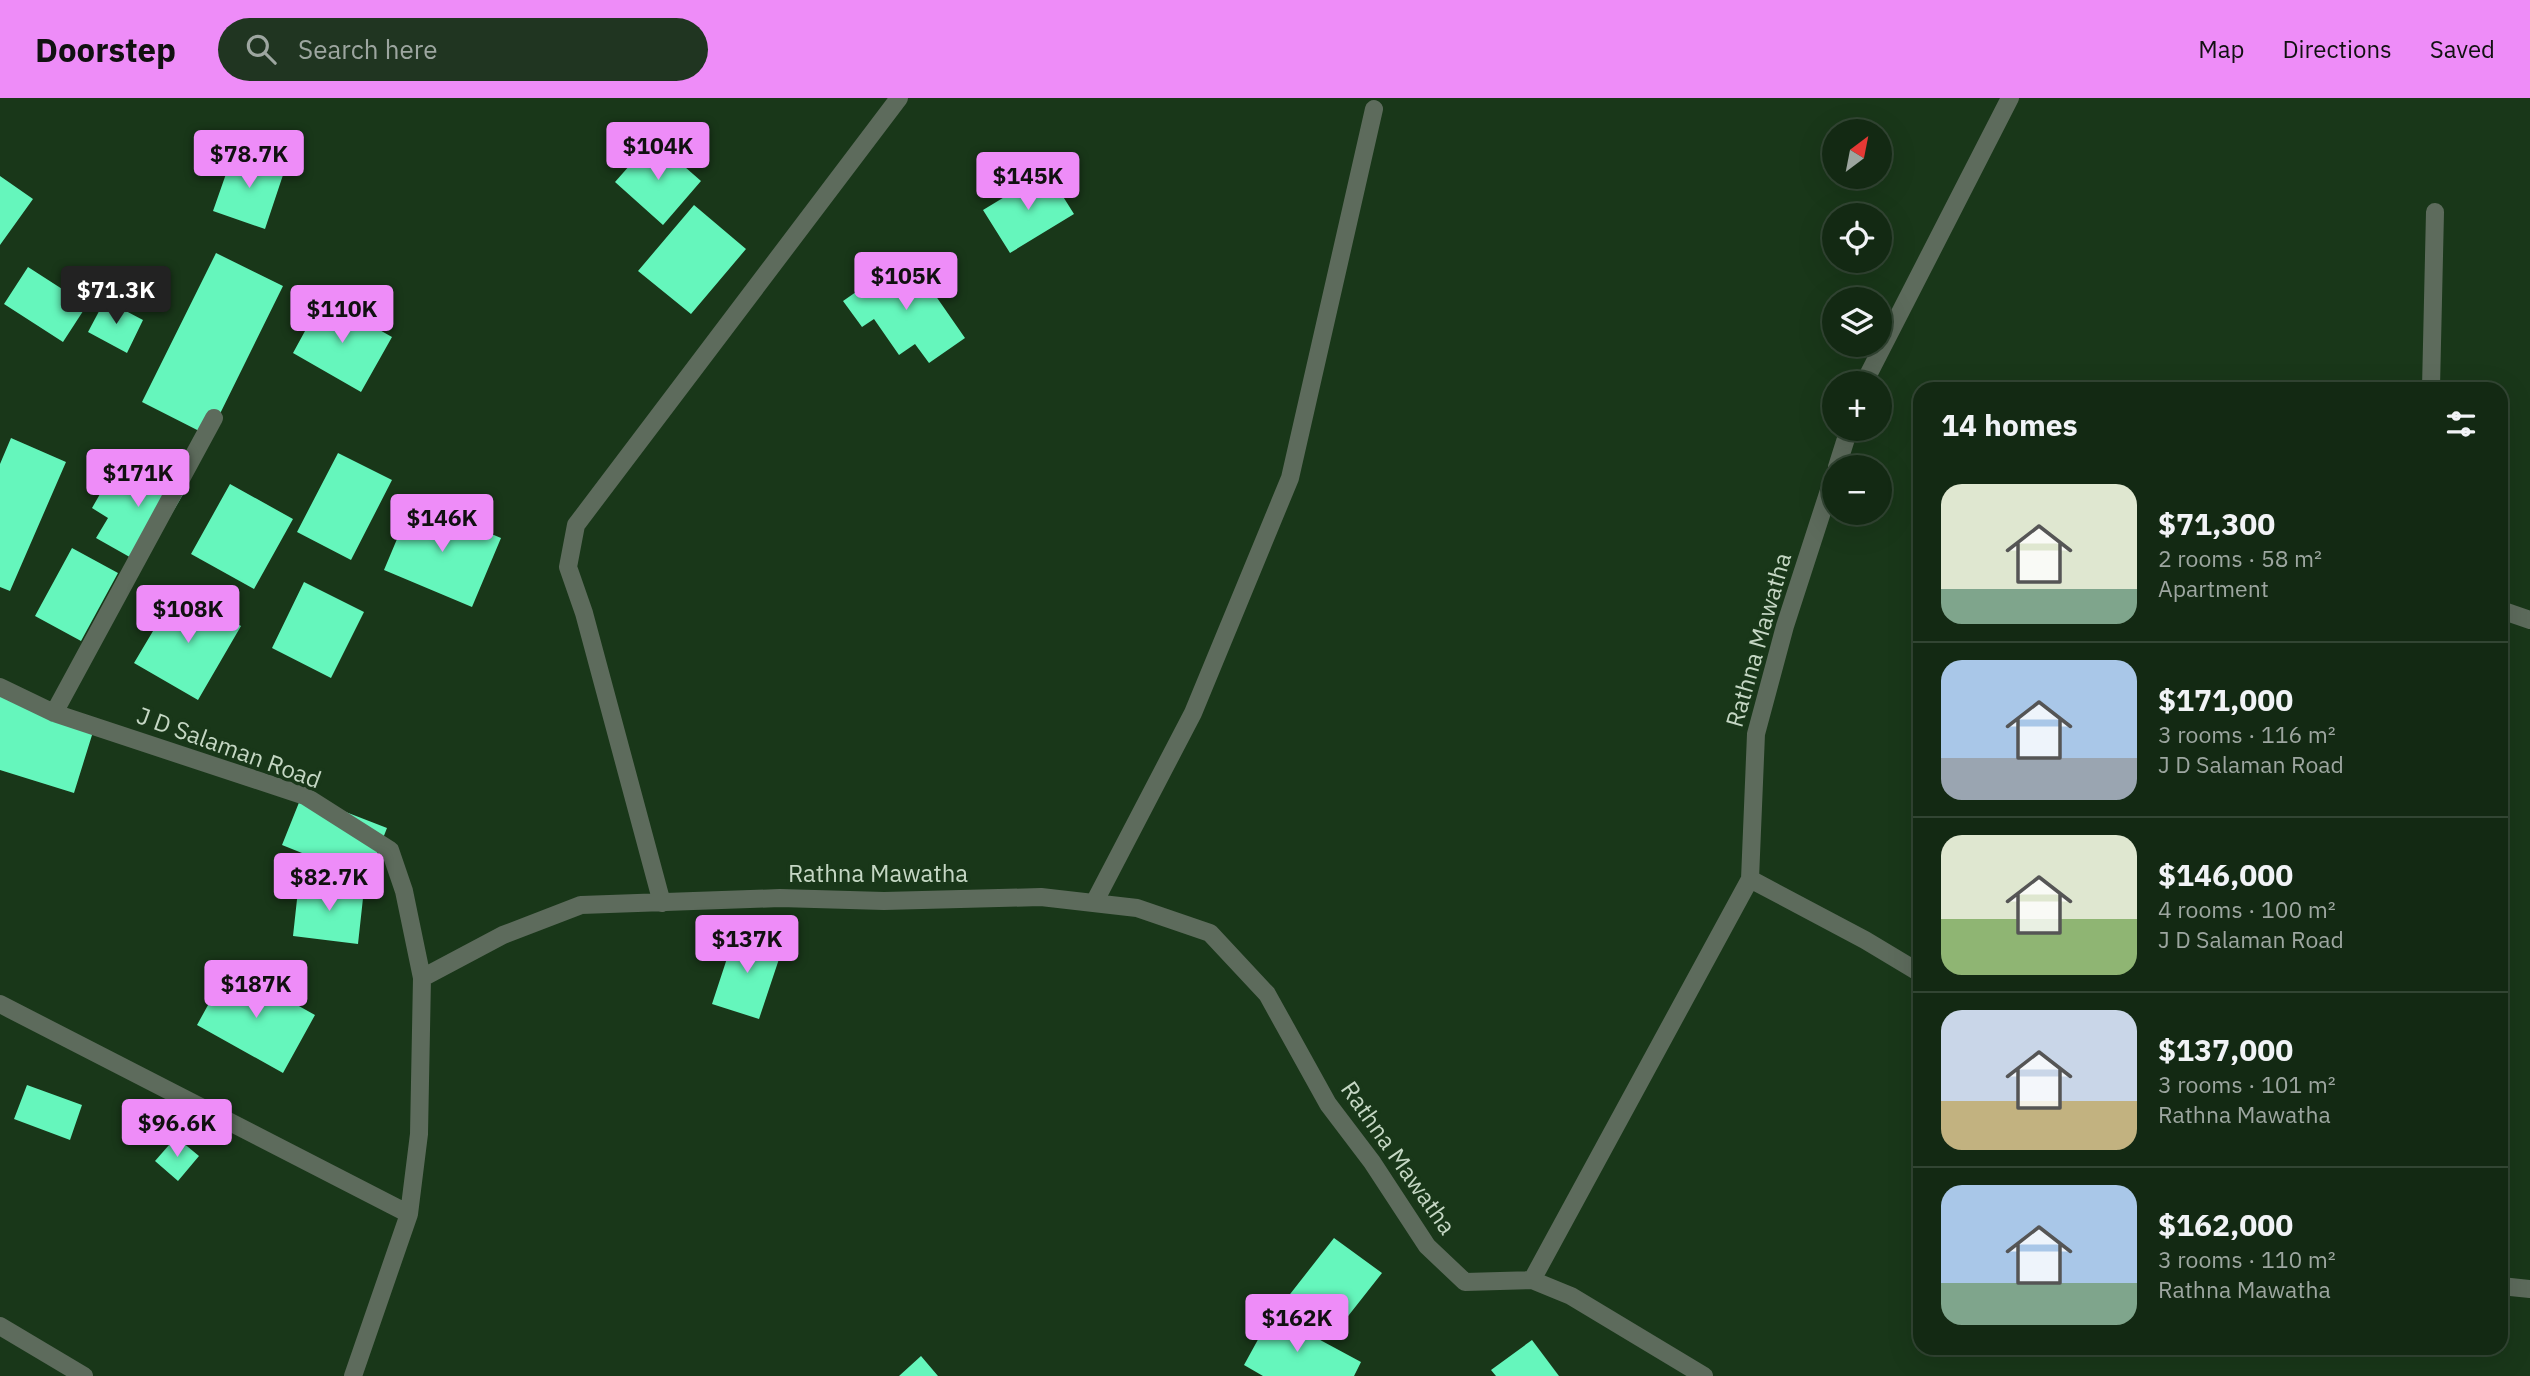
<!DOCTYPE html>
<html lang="en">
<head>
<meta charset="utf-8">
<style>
  :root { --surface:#132913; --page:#203521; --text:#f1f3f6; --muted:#9da6a0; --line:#324533; --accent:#ee8cf8 }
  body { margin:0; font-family:"IBM Plex Sans",sans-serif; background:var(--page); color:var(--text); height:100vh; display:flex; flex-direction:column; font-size:26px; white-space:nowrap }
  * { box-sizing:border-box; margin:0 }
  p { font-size:23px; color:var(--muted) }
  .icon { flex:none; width:38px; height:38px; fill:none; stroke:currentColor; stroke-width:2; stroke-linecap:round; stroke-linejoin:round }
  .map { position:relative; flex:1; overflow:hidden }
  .panel { position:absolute; left:1913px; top:284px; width:595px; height:973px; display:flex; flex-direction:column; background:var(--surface); border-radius:21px; box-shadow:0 7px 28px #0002,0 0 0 2px var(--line) }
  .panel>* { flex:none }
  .needle { width:46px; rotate:32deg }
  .buttons { position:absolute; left:1822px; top:21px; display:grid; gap:14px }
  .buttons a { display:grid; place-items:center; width:70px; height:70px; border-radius:50%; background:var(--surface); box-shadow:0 7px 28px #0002,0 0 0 2px var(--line); font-size:35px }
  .price { position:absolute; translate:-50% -60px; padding:0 16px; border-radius:7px; background:var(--accent); color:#111; font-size:23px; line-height:46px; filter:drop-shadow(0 2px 4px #0008) }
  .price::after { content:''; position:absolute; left:50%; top:42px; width:21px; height:16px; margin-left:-10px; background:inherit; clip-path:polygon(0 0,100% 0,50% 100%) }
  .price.current { background:#222; color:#fff }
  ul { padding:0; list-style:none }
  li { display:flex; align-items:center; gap:21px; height:175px; padding:0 28px }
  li+li { border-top:2px solid var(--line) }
  li span { display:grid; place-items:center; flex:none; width:196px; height:140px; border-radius:21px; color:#555 }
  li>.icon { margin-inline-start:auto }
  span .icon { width:84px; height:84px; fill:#fffc; stroke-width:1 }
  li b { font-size:30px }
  h2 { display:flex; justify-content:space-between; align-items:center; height:84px; padding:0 28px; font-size:30px }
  header { display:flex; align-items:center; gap:42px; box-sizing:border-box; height:98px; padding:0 35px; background:var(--accent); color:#111 }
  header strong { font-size:33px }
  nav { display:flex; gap:38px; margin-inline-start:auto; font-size:24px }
  .search { width:490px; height:63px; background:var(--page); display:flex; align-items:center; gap:18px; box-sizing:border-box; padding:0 24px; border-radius:38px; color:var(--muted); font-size:26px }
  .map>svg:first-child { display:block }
</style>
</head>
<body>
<header>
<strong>Doorstep</strong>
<div class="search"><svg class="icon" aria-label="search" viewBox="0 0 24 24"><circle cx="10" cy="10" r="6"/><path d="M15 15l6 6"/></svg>Search here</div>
<nav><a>Map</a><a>Directions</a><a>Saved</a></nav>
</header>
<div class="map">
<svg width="2530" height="1278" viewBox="0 0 2530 1278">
  <rect width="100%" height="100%" fill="#193719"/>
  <path fill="#65f6bc" d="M653,41l48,42 -38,44 -48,-43z
    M234,53l51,18 -20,60 -52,-18z
    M1047,73l27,43 -64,39 -27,-43z
    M0,78l33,23 -33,46z
    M694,107l52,44 -55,65 -53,-43z
    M216,155l67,33 -74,150 -67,-34z
    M908,158l57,82 -36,25 -14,-19 -16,11 -25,-36 -12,8 -19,-26z
    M28,169l59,38 -24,37 -59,-38z
    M323,200l69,39 -31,55 -68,-39z
    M105,202l38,20 -16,33 -39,-21z
    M11,340l55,24 -56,129 -10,-4v-123z
    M338,355l54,27 -41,80 -54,-28z
    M135,358l53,30 -46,78 -46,-26 12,-20 -16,-10 16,-28 9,5z
    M230,386l63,35 -39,70 -63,-35z
    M413,403l88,37 -29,69 -88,-37z
    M72,450l46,25 -37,68 -46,-25z
    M304,484l60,30 -33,66 -59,-30z
    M178,491l63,37 -43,74 -64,-37z
    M0,591l97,30 -23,74 -74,-23z
    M302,697l85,33 -20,51 -85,-34z
    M299,783l65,8 -6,55 -65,-8z
    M736,833l47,16 -24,72 -47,-15z
    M229,869l86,48 -32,58 -86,-48z
    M27,987l55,20 -12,35 -56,-21z
    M176,1039l23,19 -21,25 -23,-20z
    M1334,1140l48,35 -48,61 -47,-36z
    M1272,1216l89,48 -7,14h-91l-19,-11z
    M1532,1242l27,36h-63l-5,-6z
    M921,1258l17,20h-39z"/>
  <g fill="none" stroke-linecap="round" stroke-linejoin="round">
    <path stroke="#5d6b5c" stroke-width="18" d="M1864,285l146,-285
      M2431,290l4,-176
      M1837,369l12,-38
      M1834,377l-49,151 -29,108 -6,145 115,61 55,33
      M2501,512l29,10
      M0,589l54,26 251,83 85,54 14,41 18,87
      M54,615l160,-295
      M662,805l-78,-290 -16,-46 8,-42 323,-427
      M1094,805l99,-190 97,-235 84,-369
      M0,906l409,210
      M1532,1182l218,-401
      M2501,1188l29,3
      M0,1228l84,50
      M353,1278l56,-162 10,-80 3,-156 81,-43 78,-30 199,-7 104,3 157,-4 96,11 73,25 57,61 61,110 44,58 55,84 38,36 67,-2 39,16 133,80"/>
  </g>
  <g text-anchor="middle" stroke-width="7" stroke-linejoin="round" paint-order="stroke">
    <g font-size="24" fill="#c5d7c4" stroke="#193719">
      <text transform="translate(1759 542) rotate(-74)" y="8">Rathna Mawatha</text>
      <text transform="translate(229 650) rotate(20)" y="8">J D Salaman Road</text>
      <text x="878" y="784">Rathna Mawatha</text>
      <text transform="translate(1398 1060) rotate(55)" y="8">Rathna Mawatha</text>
    </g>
  </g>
</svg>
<div class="buttons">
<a><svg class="needle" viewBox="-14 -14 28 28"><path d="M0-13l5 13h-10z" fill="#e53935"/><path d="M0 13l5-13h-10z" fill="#9da6a0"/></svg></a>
<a><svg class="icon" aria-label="locate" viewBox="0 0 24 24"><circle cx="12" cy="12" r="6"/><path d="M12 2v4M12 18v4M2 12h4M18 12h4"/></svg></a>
<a><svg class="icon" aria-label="layers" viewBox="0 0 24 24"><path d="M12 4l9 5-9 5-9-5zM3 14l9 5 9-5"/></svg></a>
<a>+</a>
<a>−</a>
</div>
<b class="price" style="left:658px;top:84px">$104K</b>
<b class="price" style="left:249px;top:92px">$78.7K</b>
<b class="price" style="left:1028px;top:114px">$145K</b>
<b class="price" style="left:906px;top:214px">$105K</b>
<b class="price current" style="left:116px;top:228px">$71.3K</b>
<b class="price" style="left:342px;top:247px">$110K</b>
<b class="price" style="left:138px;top:411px">$171K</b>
<b class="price" style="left:442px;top:456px">$146K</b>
<b class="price" style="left:188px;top:547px">$108K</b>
<b class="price" style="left:329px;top:815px">$82.7K</b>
<b class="price" style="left:747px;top:877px">$137K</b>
<b class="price" style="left:256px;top:922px">$187K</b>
<b class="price" style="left:177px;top:1061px">$96.6K</b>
<b class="price" style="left:1297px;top:1256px">$162K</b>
<section class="panel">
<h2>14 homes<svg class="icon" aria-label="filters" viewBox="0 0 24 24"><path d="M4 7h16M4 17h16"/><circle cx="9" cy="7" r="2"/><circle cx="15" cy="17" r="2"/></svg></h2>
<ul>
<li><span style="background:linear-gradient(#dfe7d0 75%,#7fa58c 0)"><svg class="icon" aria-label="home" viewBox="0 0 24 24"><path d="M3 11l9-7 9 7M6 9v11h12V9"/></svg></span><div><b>$71,300</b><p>2 rooms · 58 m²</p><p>Apartment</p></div></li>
<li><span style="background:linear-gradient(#a9c7e8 70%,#9aa5b1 0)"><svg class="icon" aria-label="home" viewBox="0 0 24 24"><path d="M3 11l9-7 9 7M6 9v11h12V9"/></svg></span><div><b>$171,000</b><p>3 rooms · 116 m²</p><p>J D Salaman Road</p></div></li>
<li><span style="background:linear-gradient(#dfe7d0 60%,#8fb573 0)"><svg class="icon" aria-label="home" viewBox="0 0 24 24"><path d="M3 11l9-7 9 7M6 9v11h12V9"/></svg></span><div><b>$146,000</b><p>4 rooms · 100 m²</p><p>J D Salaman Road</p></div></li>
<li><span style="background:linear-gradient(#c9d6e8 65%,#c2b280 0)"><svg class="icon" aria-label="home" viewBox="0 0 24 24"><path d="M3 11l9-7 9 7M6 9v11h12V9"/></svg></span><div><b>$137,000</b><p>3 rooms · 101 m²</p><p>Rathna Mawatha</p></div></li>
<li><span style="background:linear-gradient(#a9c7e8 70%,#7fa58c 0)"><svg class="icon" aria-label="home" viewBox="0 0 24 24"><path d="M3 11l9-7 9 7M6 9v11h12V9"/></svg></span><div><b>$162,000</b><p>3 rooms · 110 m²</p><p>Rathna Mawatha</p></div></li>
</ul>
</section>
</div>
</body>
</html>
